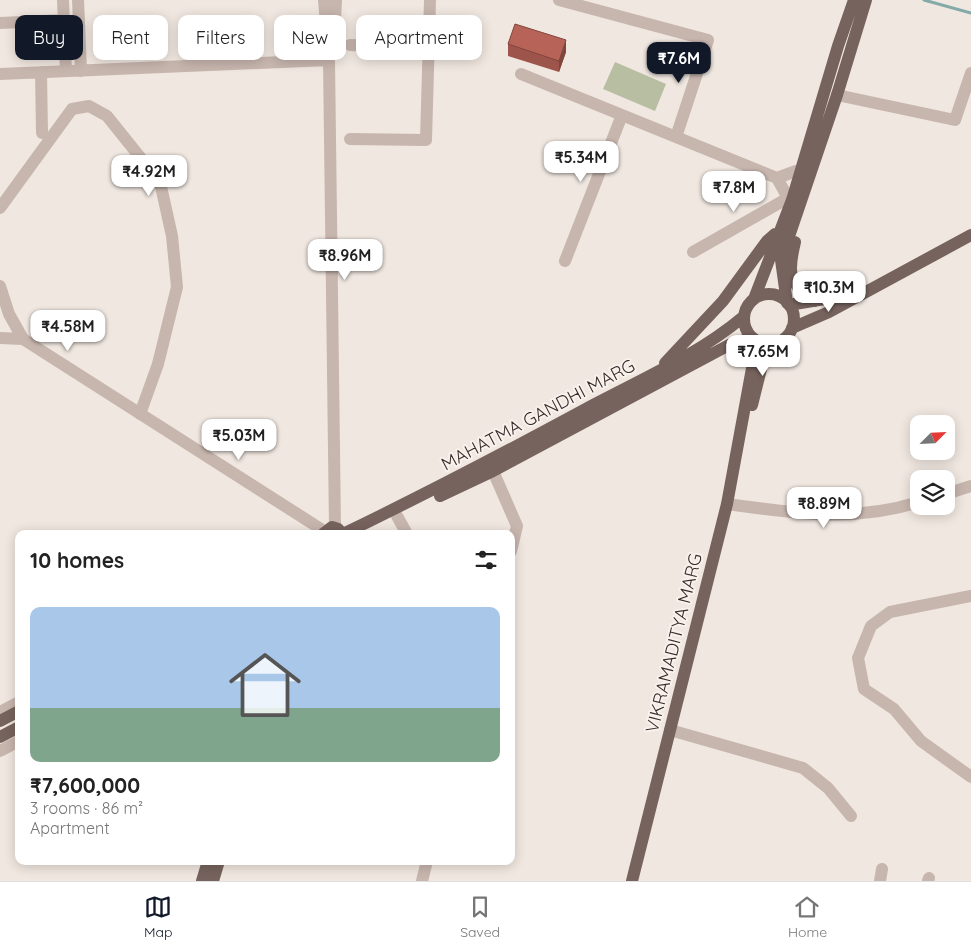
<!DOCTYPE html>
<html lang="en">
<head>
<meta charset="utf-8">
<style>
  :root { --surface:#fff; --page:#f2f2f2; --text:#222; --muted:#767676; --line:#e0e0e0; --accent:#111827 }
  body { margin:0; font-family:Quicksand,sans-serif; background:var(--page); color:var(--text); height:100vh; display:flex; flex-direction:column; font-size:19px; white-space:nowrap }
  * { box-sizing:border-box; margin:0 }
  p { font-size:16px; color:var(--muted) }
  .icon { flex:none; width:28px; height:28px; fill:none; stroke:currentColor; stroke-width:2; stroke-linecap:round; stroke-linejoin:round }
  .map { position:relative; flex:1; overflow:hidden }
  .side { position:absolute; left:15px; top:530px; width:500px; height:335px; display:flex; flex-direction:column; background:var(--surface); border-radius:10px; box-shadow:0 2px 12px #0003 }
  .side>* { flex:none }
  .hud { position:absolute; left:15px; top:15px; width:500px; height:45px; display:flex; gap:10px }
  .needle { width:32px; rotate:66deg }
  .fabs { position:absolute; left:910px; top:415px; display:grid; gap:10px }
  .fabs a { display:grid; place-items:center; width:45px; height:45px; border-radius:10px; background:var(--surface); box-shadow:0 2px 12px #0003; font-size:25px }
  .price { position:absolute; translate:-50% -42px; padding:0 11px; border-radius:10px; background:#fff; color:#222; font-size:16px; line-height:32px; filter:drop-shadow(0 1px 2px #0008) }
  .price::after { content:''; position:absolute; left:50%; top:30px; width:15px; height:11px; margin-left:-8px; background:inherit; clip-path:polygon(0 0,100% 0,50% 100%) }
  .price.current { background:var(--accent); color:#fff }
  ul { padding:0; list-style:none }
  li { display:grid; align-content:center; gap:10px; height:265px; padding:0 15px }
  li+li { border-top:1px solid var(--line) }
  li span { display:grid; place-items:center; height:155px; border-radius:10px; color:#555 }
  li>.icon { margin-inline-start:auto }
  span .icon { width:90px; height:90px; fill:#fffc; stroke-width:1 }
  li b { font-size:21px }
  h2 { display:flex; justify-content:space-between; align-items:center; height:60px; padding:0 15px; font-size:21px }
  .chip { padding:0 18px; border-radius:10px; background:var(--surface); box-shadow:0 2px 12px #0003; font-size:18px; line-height:45px }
  .chip.current { background:var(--accent); color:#fff }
  .menu { display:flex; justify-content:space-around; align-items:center; height:70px; border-top:1px solid var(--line); background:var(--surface); font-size:14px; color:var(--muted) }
  .menu a { display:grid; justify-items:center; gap:2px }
  .menu .current { color:var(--accent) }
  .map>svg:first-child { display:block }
</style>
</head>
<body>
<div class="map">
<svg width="971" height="881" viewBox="0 0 971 881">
  <rect width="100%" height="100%" fill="#f0e7e0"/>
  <path fill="#b8bea2" d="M615,62l51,22 -11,27 -52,-22z"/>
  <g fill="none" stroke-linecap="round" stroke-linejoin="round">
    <path stroke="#83aaa7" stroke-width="3" d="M924,0l47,13"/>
    <path stroke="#c7b6ae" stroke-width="12" d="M63,0l3,71
      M78,0l3,71
      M324,0l5,60 6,468
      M559,0l149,40 -32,97
      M0,23l64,-3
      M329,35l6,-14 1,-21
      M350,45l78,3
      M41,72l1,61
      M0,74l329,-14
      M521,74l256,104
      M837,95l118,25 16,-47
      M350,139l76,1 4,-140
      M792,200l-4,-2 -11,-20 19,-7 4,1
      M0,208l72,-99 17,-3 18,10 53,66 12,54 5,51 -19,77 -18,50
      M693,252l95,-54
      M565,261l57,-146
      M0,286l9,28 14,25 301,192
      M0,338l23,1
      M493,471l24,55 -6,25
      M946,494l25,-8
      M727,504c67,9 125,19 192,-2
      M397,516l10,18
      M971,596l-81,16 -19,14 -13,32 6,31 30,20 27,32 50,36
      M0,712l19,-10
      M670,730l133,38 25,20 23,28
      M0,751l19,-10
      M422,881l5,-20
      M880,881l2,-12
      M928,881l1,-3"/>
    <path stroke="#77635e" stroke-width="12" d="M795,242c-7,29 -8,42 20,59
      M744 319a25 25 0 1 1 50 0a25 25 0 1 1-50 0Z
      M754,299l38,-99 46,-154 16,-46
      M787,303l-6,-43 56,-165 29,-95
      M789,305l65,-11
      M792,328l37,-16 142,-77
      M665,363l58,-62 44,-60 8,-7
      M752,405l15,-60
      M440,496l53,-25 236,-126 22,-7
      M323,534l9,-7 6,2 5,5
      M343,534c85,-41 167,-84 250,-129 51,-27 106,-51 150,-88
      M0,721l19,-10
      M0,737l19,-10
      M202,881l6,-20
      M213,881l6,-20
      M632,881l95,-377 30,-163"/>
  </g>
  <path fill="#9d554b" d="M508,44l58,8 -7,20 -51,-16z"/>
  <path fill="#80453d" d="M566,40v12l-7,20v-11z"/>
  <path fill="#b76357" stroke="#80453d" d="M515,24l51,16 -7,21 -51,-17z"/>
  <g text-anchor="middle" stroke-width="4" stroke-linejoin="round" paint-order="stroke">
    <g font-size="18" fill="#372d2b" stroke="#f8f1ec">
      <text transform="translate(538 415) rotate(-28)" y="6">MAHATMA GANDHI MARG</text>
      <text transform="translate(674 643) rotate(-76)" y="6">VIKRAMADITYA MARG</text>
    </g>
  </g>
</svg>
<div class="fabs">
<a><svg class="needle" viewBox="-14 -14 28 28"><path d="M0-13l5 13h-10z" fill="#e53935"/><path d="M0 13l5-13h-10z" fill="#767676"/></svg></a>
<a><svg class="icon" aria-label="layers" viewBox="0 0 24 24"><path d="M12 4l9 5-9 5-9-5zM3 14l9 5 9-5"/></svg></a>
</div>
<b class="price current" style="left:679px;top:84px">₹7.6M</b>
<b class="price" style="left:581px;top:183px">₹5.34M</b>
<b class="price" style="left:149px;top:197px">₹4.92M</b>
<b class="price" style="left:734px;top:213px">₹7.8M</b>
<b class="price" style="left:345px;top:281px">₹8.96M</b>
<b class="price" style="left:829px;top:313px">₹10.3M</b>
<b class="price" style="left:68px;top:352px">₹4.58M</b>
<b class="price" style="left:763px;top:377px">₹7.65M</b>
<b class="price" style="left:239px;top:461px">₹5.03M</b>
<b class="price" style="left:824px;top:529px">₹8.89M</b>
<div class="hud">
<a class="chip current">Buy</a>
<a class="chip">Rent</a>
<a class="chip">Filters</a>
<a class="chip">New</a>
<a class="chip">Apartment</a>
</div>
<section class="side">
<h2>10 homes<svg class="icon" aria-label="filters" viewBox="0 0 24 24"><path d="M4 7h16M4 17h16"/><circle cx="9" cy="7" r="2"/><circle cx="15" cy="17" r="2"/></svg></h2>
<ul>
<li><span style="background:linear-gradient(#a9c7e8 65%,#7fa58c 0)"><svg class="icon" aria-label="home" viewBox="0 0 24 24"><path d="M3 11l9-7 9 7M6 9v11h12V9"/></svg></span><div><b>₹7,600,000</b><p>3 rooms · 86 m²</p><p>Apartment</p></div></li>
</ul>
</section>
</div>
<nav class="menu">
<a class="current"><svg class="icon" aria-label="map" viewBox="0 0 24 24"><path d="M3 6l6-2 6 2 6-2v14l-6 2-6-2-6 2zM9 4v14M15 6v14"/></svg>Map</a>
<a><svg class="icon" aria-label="saved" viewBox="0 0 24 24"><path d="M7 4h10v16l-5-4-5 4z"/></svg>Saved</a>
<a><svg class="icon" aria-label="home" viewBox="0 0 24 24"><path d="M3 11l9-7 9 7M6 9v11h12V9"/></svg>Home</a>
</nav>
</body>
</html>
